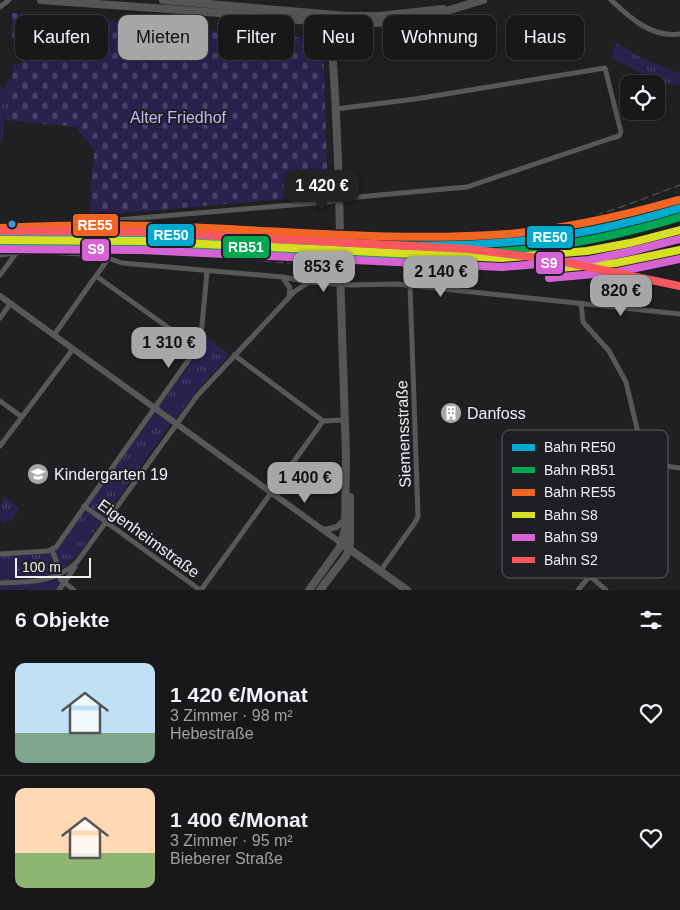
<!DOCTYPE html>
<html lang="de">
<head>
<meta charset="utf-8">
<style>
  :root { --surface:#18181a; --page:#212123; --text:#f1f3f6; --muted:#9fa0a2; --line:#363739; --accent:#a7a7aa }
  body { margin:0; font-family:Helvetica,sans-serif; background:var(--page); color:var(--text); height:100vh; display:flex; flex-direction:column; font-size:19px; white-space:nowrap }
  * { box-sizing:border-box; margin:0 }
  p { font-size:16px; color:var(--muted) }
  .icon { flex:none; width:28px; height:28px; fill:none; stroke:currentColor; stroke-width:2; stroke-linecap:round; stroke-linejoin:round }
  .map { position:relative; height:590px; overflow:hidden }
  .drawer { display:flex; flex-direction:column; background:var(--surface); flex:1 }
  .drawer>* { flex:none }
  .banner { position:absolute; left:15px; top:15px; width:650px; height:45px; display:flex; gap:10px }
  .fabs { position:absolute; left:620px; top:75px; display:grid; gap:10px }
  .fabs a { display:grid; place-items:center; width:45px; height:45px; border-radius:10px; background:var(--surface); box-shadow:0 5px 20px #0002,0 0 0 1px var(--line); font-size:25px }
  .scale { position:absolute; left:15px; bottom:12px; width:76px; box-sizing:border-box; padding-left:5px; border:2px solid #f0f0f3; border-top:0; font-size:14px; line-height:18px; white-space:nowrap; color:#f0f0f3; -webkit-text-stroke:4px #1f1f23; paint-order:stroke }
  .price { position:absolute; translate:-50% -42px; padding:0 11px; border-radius:10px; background:var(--accent); color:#111; font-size:16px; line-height:32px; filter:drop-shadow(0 1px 2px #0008) }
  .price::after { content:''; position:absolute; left:50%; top:30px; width:15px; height:11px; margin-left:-8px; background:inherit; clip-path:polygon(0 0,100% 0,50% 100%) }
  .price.selected { background:#222; color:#fff }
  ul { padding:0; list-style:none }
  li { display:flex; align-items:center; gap:15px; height:125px; padding:0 15px }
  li+li { border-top:1px solid var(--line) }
  li span { display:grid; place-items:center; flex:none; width:140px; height:100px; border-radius:10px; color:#555 }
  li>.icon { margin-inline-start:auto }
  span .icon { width:60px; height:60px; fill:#fffc; stroke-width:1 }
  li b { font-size:21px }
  h2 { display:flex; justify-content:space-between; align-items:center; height:60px; padding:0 15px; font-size:21px }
  .chip { padding:0 18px; border-radius:10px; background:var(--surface); box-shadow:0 5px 20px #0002,0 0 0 1px var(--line); font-size:18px; line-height:45px }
  .chip.selected { background:var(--accent); color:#111 }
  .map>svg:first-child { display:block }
</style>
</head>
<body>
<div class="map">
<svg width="680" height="590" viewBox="0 0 680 590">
  <defs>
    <pattern id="grass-tufts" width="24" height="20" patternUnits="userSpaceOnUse" patternTransform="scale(1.25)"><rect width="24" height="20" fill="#2a214f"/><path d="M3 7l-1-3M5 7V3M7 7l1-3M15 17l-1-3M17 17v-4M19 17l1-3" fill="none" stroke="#494269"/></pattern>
    <pattern id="cemetery-stones" width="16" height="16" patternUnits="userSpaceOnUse" patternTransform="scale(1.25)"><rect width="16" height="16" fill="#2a214f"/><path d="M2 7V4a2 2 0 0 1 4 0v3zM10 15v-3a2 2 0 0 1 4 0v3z" fill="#494269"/></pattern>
  </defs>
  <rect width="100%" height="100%" fill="#202022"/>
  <path fill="url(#grass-tufts)" d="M616,43l26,15 38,16v12l-24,-6 -45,-22z
    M0,87l7,3 -5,53 -2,-1z
    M205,338h3l22,17 -31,33 -30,38 -90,127c-25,29 -43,26 -79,27v-25l48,-1 8,-3 144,-201z
    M4,496l15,12v1l-8,12h-5l-1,2 -5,-3v-13l4,-5 -2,-3z
    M55,579l4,1 2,3 -4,7h-57v-4l40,-3z"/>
  <path fill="url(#cemetery-stones)" d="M12,13l311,26 5,156 -239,21 5,-66c-4,-10 -15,-11 -16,-23l-73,-7 3,-41h4l1,-16 7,1 1,-2 2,-20 -9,-1 1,-3 -4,-1z"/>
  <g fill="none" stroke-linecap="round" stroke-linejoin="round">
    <path stroke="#3f3f41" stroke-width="8" stroke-dasharray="8 4" stroke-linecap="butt" d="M340,239v31"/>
    <path stroke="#585858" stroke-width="5" d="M611,0c19,18 41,38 69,34
      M0,7l9,-7
      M0,230l327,-28 19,-4 121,-11 145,-49 7,-2 2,-4 -16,-64 -190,31 -79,10
      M0,255l30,-4 69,4 23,8 161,14 26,5 41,3 47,-1 283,30
      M0,275l17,-23
      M96,276l84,60 21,3
      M283,278l7,10 -1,9
      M0,318l10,-14
      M54,335l54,-76
      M234,355l89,66
      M0,401l22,16
      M323,421l22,-1
      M0,446l73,-97
      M642,463l38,5
      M84,506l116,84
      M52,550l7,18 1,11 14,11
      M0,554l48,-3 8,-4 141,-199 4,-12 6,-64
      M381,570l35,-49 2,-5 -8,-231
      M590,576l16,14
      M0,583c29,-1 55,0 77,-21l120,-166 97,-104 15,-10
      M59,590l16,-23
      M201,590l122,-169
      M578,590l29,-35 15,-21 15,-39 5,-32 -3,-26 -13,-55 -17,-31 -26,-29 -2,-19"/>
    <path stroke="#585858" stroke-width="6" d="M0,296l341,247
      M324,530l13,-3 8,-8"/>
    <path stroke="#565658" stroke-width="8" d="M41,0c67,5 134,9 201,15 52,4 105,12 156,6 30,-3 57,-13 85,-21
      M163,0l184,16h32l64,-7
      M330,22c7,13 2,27 3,41 4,59 6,117 7,176
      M335,44l7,-14 10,-7
      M345,546l62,44
      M309,590l31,-43 5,-18 1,-72 -6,-187
      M320,590l26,-34 4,-12v-47"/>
    <path stroke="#5e5e5e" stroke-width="1" stroke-dasharray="8 4" stroke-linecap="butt" d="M358,244c71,0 147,-6 217,-23 36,-9 70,-23 105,-36
      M0,245l58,2 233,16"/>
    <g stroke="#1f1f23" stroke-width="11">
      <path id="rail-1" d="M0,237c81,-4 161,-3 242,1 89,5 179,12 268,4 58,-5 114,-17 170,-34"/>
    </g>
    <g stroke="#1f1f23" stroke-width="11">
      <path id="rail-2" d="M0,246c81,-4 161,-3 242,1 89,5 179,12 268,4 58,-5 114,-17 170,-34"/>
    </g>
    <g stroke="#1f1f23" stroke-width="11">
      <path id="rail-3" d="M0,228c61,-3 121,-4 182,-1 108,4 217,15 325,7 58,-5 115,-18 171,-34"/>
    </g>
    <g stroke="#1f1f23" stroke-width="11">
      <path id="rail-4" d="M0,240l141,1 361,17 85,-7 43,-8 50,-13
        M548,269l68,-6 64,-13"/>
    </g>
    <g stroke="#1f1f23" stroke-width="11">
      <path id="rail-5" d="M0,249l141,1 361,17 87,-7 43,-9 48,-12
        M549,278l68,-6 63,-13"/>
    </g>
    <g stroke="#1f1f23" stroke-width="11">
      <path id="rail-6" d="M0,231l141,1 327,17 87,11 125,26"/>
    </g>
    <use href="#rail-1" stroke="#00a9ce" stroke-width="8"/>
    <use href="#rail-2" stroke="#00a651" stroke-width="8"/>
    <use href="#rail-3" stroke="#f26522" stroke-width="8"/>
    <use href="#rail-4" stroke="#d7df23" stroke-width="8"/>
    <use href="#rail-5" stroke="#d663d4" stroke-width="8"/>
    <use href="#rail-6" stroke="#f8585d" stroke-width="8"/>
  </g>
  <defs>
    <g id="building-disc" transform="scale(1.125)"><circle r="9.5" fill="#a7a7aa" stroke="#1f1f23"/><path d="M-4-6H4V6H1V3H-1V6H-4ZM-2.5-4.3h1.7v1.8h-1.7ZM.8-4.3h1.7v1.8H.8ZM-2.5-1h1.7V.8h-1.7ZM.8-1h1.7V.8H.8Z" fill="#fff"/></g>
    <g id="school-disc" transform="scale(1.125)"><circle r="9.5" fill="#a7a7aa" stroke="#1f1f23"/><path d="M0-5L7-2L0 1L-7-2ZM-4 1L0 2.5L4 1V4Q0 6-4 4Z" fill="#fff"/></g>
  </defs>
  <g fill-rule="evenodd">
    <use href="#building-disc" x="451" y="413"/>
    <use href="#school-disc" x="38" y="474"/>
  </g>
  <circle fill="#4094de" stroke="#1f1f23" stroke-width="2" cx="12" cy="224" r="4.5"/>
  <g text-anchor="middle" stroke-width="4" stroke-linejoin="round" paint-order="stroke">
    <g font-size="16" fill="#bfbafc" stroke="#1f1f23">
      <text x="178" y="123">Alter Friedhof</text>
    </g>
    <g font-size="16" fill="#f0f0f3" stroke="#1f1f23" text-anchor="start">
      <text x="467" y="419">Danfoss</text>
      <text x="54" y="480">Kindergarten 19</text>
    </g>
    <g font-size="16" fill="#f0f0f3" stroke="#1f1f23">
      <text transform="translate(403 434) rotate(-92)" y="6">Siemensstraße</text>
      <text transform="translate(149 538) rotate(36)" y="6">Eigenheimstraße</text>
    </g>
  </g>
  <rect x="502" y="430" width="166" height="148" rx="8" fill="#1f1f23" stroke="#5e5e61" stroke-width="1"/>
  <rect x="512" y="444" width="23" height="7" fill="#00a9ce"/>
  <rect x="512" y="467" width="23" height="6" fill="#00a651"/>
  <rect x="512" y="489" width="23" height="7" fill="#f26522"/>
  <rect x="512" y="512" width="23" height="6" fill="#d7df23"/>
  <rect x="512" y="534" width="23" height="7" fill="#d663d4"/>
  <rect x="512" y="557" width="23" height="6" fill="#f8585d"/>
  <g font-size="14" fill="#f0f0f3">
    <text x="544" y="452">Bahn RE50</text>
    <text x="544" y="475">Bahn RB51</text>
    <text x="544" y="497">Bahn RE55</text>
    <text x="544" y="520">Bahn S8</text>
    <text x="544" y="542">Bahn S9</text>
    <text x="544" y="565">Bahn S2</text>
  </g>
  <g stroke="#1f1f23" stroke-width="2">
    <rect x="72" y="213" width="47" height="24" rx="5" fill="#f26522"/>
    <rect x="147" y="223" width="48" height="24" rx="5" fill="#00a9ce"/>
    <rect x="526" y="225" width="48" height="24" rx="5" fill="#00a9ce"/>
    <rect x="222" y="235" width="48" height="24" rx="5" fill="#00a651"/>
    <rect x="81" y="238" width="29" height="24" rx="5" fill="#d663d4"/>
    <rect x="535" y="251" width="29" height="24" rx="5" fill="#d663d4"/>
  </g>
  <g font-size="14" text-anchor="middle" font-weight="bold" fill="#fff">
    <text x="95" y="230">RE55</text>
    <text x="171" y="240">RE50</text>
    <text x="550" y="242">RE50</text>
    <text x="246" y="252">RB51</text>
    <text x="96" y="254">S9</text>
    <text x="549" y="268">S9</text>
  </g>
</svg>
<div class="fabs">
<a><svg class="icon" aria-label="locate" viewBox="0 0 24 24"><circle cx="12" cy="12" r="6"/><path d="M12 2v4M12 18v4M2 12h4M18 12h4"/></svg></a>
</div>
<div class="scale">100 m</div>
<b class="price selected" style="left:322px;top:212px">1 420 €</b>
<b class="price" style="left:324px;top:293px">853 €</b>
<b class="price" style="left:441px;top:298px">2 140 €</b>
<b class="price" style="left:621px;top:317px">820 €</b>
<b class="price" style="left:169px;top:369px">1 310 €</b>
<b class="price" style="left:305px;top:504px">1 400 €</b>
<div class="banner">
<a class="chip">Kaufen</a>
<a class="chip selected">Mieten</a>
<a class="chip">Filter</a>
<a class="chip">Neu</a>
<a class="chip">Wohnung</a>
<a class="chip">Haus</a>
</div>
</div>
<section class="drawer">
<h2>6 Objekte<svg class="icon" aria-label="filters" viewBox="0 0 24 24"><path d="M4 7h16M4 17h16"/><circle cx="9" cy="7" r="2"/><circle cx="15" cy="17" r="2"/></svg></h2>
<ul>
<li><span style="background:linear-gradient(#bfe0f5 70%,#7fa58c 0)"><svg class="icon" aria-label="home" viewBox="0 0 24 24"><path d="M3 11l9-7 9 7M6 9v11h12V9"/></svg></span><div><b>1 420 €/Monat</b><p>3 Zimmer · 98 m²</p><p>Hebestraße</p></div><svg class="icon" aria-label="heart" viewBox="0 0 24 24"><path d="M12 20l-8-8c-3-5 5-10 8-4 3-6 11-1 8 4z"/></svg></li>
<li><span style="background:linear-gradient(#ffd9b3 65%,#8fb573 0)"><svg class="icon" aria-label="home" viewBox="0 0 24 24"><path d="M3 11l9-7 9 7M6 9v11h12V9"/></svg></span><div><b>1 400 €/Monat</b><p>3 Zimmer · 95 m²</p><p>Bieberer Straße</p></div><svg class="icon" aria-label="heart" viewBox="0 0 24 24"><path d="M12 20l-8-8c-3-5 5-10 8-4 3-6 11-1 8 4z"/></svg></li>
</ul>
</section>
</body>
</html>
